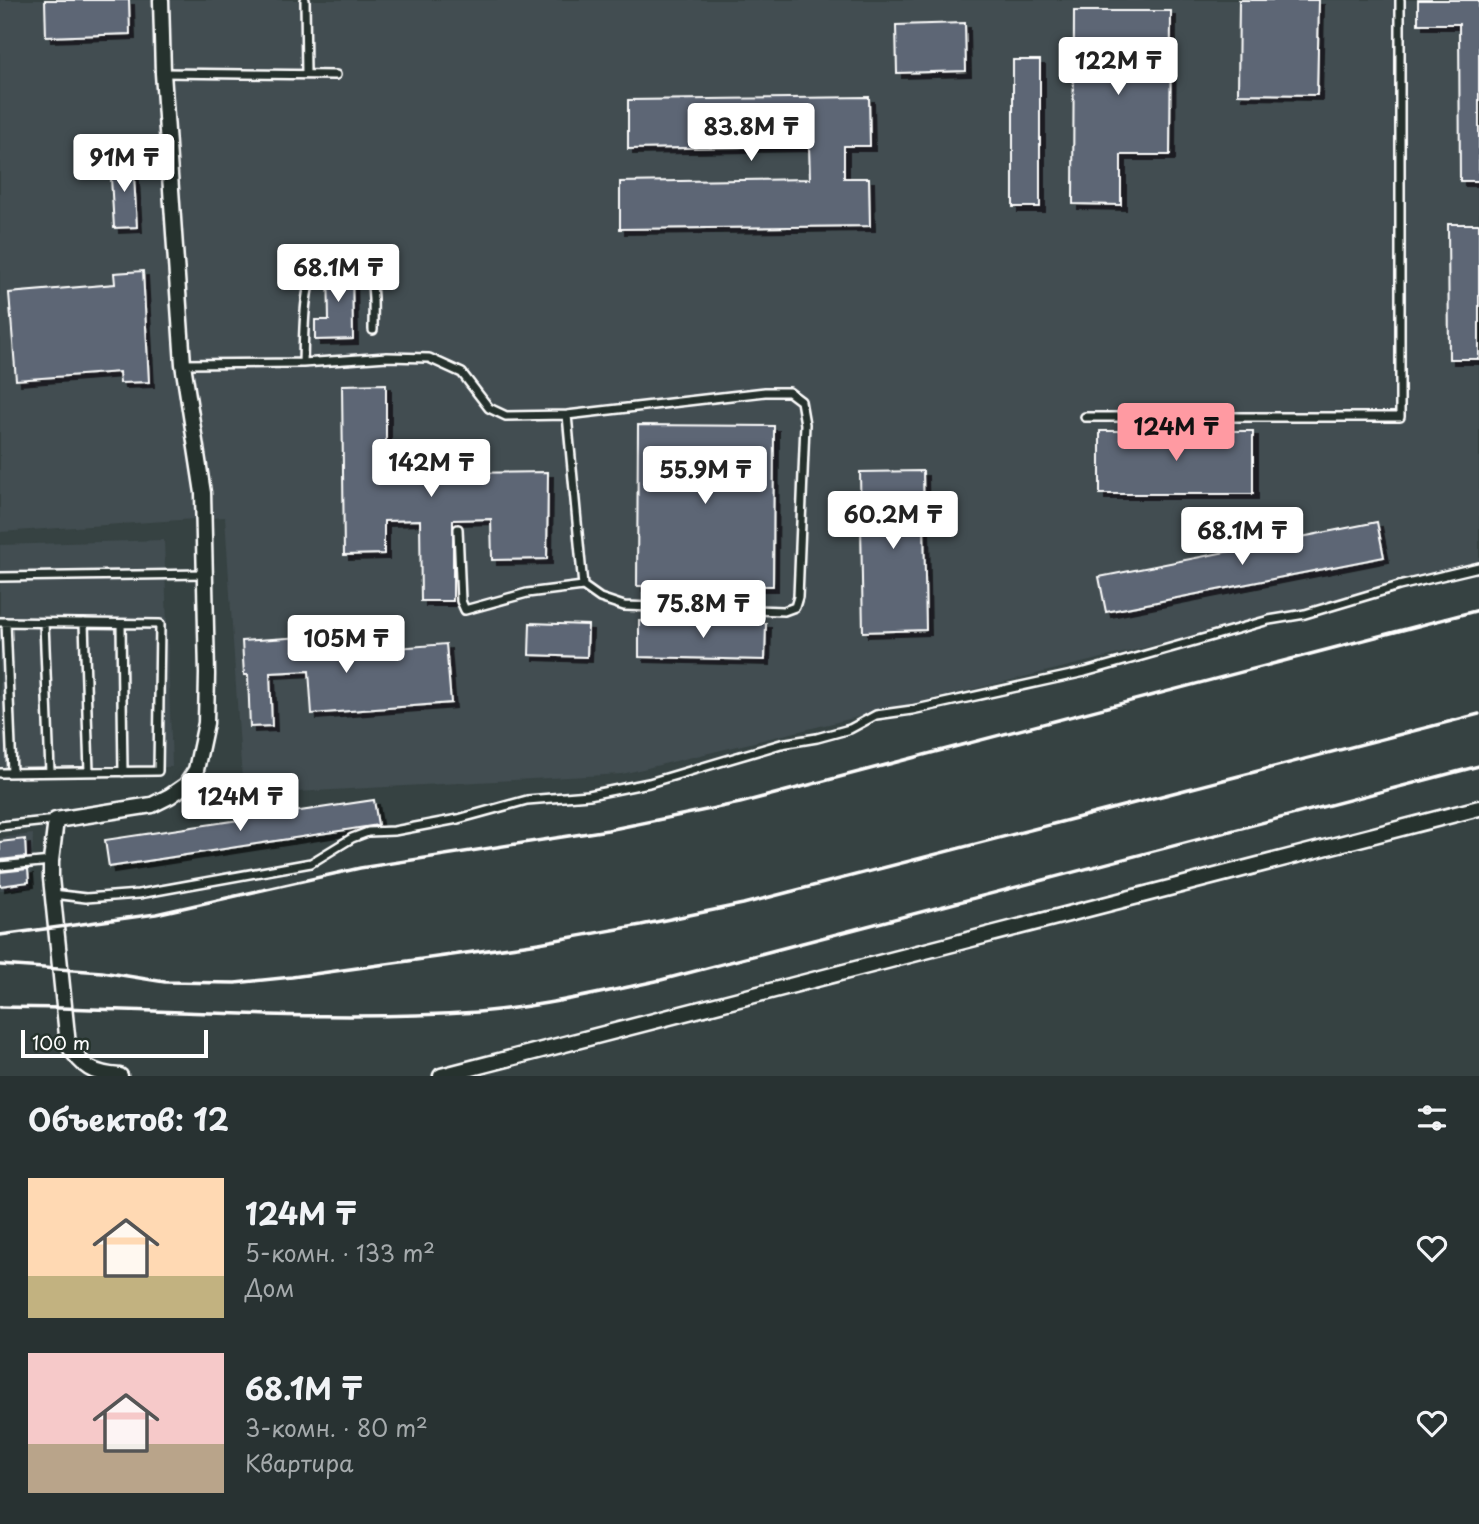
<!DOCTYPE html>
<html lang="ru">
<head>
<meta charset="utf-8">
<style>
  :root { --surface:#283232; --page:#343e3e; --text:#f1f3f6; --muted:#a5aaac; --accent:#ff9aa2 }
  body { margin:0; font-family:"Playpen Sans",sans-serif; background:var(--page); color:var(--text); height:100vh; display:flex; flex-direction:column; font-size:26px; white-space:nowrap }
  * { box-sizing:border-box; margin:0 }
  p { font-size:23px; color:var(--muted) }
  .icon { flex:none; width:38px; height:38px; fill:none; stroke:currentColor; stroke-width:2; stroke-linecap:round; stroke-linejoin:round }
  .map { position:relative; height:1076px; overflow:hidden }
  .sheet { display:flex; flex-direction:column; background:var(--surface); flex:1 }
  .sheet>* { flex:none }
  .scale { position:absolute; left:21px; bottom:18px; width:187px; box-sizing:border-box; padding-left:7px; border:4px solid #fff; border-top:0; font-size:19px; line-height:24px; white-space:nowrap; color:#fff; -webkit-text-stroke:5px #26332d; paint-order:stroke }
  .price { position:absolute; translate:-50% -60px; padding:0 16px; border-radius:7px; background:#fff; color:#222; font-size:23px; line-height:46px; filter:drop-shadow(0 2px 4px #0008) }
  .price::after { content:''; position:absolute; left:50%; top:42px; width:21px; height:16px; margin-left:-10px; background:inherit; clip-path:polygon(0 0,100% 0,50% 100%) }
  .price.active { background:var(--accent); color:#111 }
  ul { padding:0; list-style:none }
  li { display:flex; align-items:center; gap:21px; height:175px; padding:0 28px }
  li span { display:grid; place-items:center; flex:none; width:196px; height:140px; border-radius:0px; color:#555 }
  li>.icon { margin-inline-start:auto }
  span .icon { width:84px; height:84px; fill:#fffc; stroke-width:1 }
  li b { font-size:30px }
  h2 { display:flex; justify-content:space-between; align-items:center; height:84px; padding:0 28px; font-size:30px }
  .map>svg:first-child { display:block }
</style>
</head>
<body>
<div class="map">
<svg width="1479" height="1076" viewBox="0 0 1479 1076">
  <defs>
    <filter id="shadow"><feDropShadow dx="5" dy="5" stdDeviation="0" flood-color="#0009"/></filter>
  </defs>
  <rect width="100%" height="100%" fill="#364242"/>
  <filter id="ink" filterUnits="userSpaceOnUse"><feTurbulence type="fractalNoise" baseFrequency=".0143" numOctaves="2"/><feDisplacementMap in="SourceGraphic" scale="14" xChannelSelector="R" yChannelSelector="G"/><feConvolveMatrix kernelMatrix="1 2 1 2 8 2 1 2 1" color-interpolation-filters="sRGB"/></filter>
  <g filter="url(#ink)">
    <path fill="#424d51" d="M0,0h1479v567l-857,207 -379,21 -18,-278 -225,15z
      M164,540l8,227 -172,2v-224z
      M33,834l-2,53 -31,3v-52z"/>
    <path fill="#5d6674" stroke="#fff" stroke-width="2" filter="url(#shadow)" d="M45,0h84l1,34 -84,3z
      M1239,0h80l-2,95 -79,-1z
      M1418,0h61v181h-19l-1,-157h-41z
      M1074,11h97l-1,144h-49v50l-48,-1z
      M965,23l1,48 -69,2 -1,-48z
      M1013,60h27v147h-27z
      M869,97l1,49h-26v32h25l1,48 -250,3v-47l190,-3 -1,-33 -181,3v-49z
      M133,159l4,68 -23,1 -4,-67z
      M1448,224h31v135h-30z
      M340,261l12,1 1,77 -38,1v-20h14l-1,-56z
      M143,271l6,111 -29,1 -1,-11 -103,8 -7,-87 106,-9 -1,-11z
      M386,384v90l162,-2 -1,87 -55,1 -1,-41 -38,1v81h-32l-1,-81 -36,1v33l-40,1 -2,-170z
      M638,425l136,1 -1,160h-136z
      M1100,431h153v63h-153z
      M923,471l3,159 -63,2 -3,-160z
      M1377,522l7,35 -278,55 -7,-35z
      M639,621l127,2 -1,37 -126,-3z
      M530,623l58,2 -1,32 -58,-2z
      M334,635l1,18 111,-9 5,59 -139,11 -3,-43 -39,2 2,53 -22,1 -2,-52h-4l-2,-34z
      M374,800l4,25 -269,42 -4,-27z
      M25,839l1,18 -26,3v-18z
      M28,869l1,13 -29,4v-14z"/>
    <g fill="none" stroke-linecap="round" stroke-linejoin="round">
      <g stroke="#fff" stroke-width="12">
        <path id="service" d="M305,0l1,74
          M163,73l173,2
          M303,363c1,-24 -1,-84 17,-101 11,-10 27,-8 41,-5 15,22 12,47 12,73
          M183,364l120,-1 84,-6 42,1 33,15 27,35 17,8 61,-1 198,-23h24l12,9 4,23 -7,173 -3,10 -11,4 -160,-5 -24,-8 -17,-12 -16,-171
          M1085,417h315v-417
          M458,529l3,72 4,9 62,-17 56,-7
          M0,577l205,-3
          M0,622l160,2 -2,147 -158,2
          M6,622l6,151
          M44,623l6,149
          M84,623l5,149
          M121,624l2,148
          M0,826l56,-6
          M0,866l51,-5
          M53,894l33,4 53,-4 172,-31 41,-25 16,-6 26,-1 64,-12 69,-19 62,-5 60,-12 132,-39 36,-6 33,-9 26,-14 36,-5 173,-38 184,-52 36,-6 94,-28 80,-19"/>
      </g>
      <g stroke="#fff" stroke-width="19">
        <path id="minor" d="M120,1076c-28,-2 -37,-9 -52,-31l-17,-167v-17l5,-41 96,-15 18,-9 16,-11 10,-15 10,-47 1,-49 -4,-181 -20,-129 -20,-291 -2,-73
          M441,1076l1038,-268"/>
      </g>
      <use href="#service" stroke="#26332d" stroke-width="7"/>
      <use href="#minor" stroke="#26332d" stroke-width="14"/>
      <path stroke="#fff" stroke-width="3.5" d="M0,935l156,-21 204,-46 248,-38 132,-27 739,-193
        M0,965l102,7 63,10 70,1 57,-6 247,-34 102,-18 102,-21 736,-190
        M0,1007c159,1 319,16 478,5 62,-5 123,-19 183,-32l818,-214"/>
    </g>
  </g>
</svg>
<div class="scale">100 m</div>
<b class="price" style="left:1118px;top:97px">122M ₸</b>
<b class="price" style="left:751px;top:163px">83.8M ₸</b>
<b class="price" style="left:124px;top:194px">91M ₸</b>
<b class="price" style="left:338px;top:304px">68.1M ₸</b>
<b class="price active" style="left:1176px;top:463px">124M ₸</b>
<b class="price" style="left:431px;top:499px">142M ₸</b>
<b class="price" style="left:705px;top:506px">55.9M ₸</b>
<b class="price" style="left:893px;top:551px">60.2M ₸</b>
<b class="price" style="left:1242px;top:567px">68.1M ₸</b>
<b class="price" style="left:703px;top:640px">75.8M ₸</b>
<b class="price" style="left:346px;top:675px">105M ₸</b>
<b class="price" style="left:240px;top:833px">124M ₸</b>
</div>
<section class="sheet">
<h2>Объектов: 12<svg class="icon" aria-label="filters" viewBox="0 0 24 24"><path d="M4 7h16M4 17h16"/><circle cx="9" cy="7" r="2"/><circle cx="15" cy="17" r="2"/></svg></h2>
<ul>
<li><span style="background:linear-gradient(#ffd9b3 70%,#c2b280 0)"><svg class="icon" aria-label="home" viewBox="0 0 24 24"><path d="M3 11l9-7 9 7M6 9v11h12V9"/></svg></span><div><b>124M ₸</b><p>5-комн. · 133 m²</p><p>Дом</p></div><svg class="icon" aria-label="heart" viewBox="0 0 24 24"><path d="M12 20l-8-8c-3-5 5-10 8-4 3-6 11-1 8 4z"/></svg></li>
<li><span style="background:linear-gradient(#f6c9c9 65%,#b9a48a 0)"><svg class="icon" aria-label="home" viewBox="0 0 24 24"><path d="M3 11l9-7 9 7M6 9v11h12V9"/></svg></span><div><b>68.1M ₸</b><p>3-комн. · 80 m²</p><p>Квартира</p></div><svg class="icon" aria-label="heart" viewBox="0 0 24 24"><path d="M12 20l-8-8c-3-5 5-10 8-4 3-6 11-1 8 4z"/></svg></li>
</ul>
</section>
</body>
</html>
